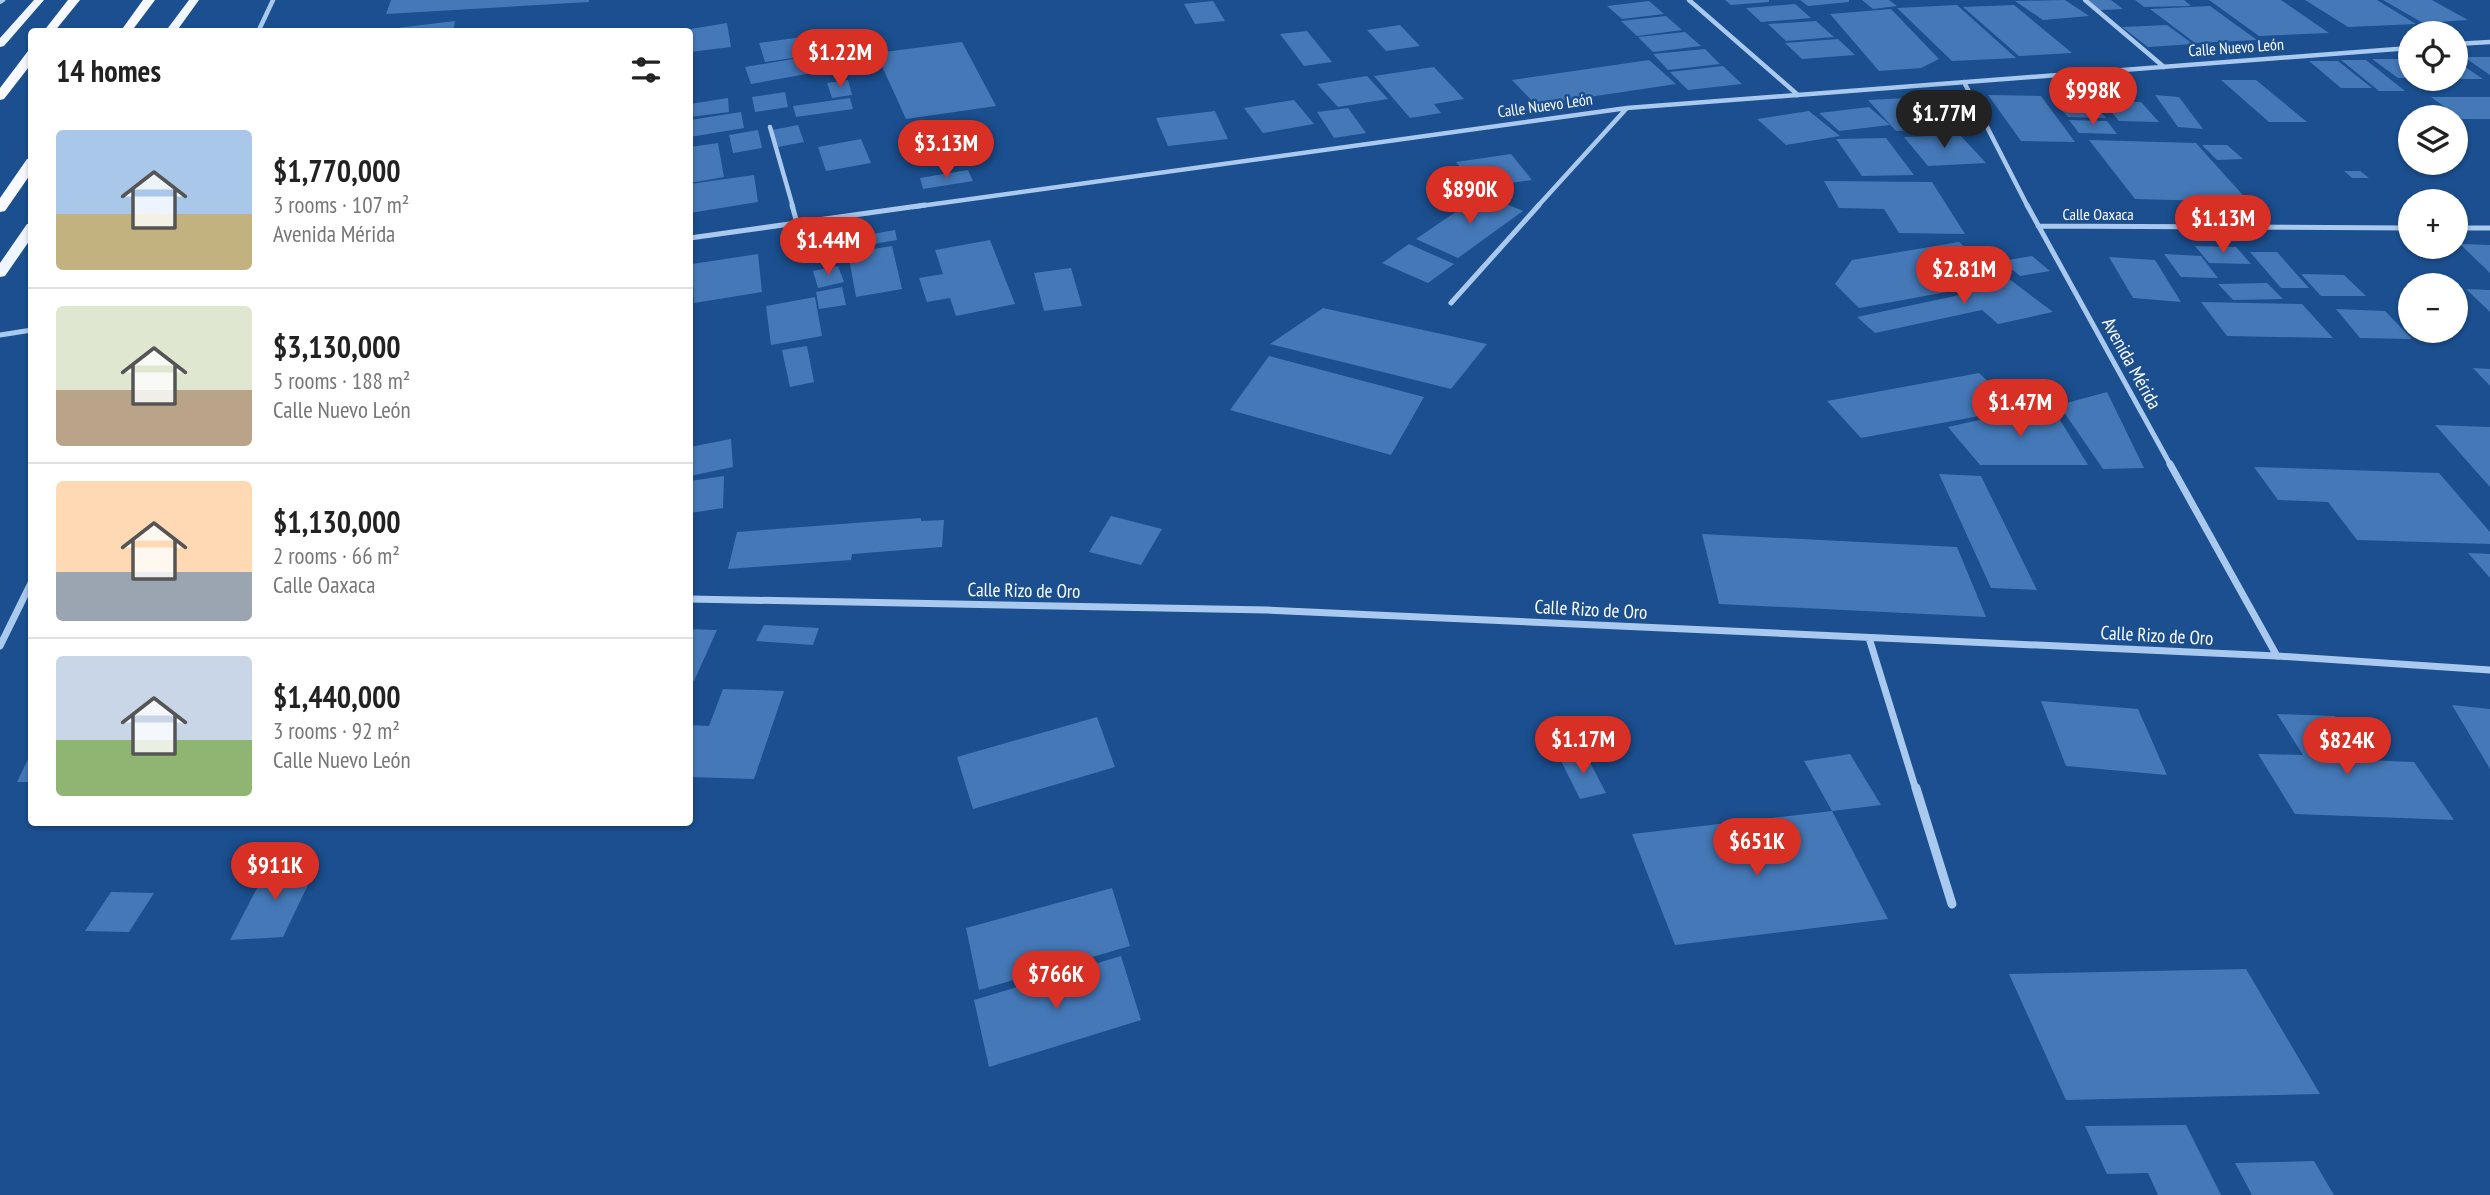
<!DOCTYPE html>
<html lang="en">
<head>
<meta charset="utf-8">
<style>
  :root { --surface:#fff; --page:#f2f2f2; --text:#222; --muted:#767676; --line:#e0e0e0; --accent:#d93025 }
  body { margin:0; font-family:"PT Sans Narrow",sans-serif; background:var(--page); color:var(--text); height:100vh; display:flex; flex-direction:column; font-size:26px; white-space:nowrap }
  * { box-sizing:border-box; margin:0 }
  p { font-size:23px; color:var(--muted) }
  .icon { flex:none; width:38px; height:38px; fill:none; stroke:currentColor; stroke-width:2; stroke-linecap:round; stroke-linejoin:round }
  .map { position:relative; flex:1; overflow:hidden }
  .drawer { position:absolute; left:28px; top:28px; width:665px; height:798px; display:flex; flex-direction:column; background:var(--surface); border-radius:7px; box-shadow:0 2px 5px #0004 }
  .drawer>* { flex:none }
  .buttons { position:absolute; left:2398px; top:21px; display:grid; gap:14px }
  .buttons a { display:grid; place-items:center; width:70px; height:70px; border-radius:50%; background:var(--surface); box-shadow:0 2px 5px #0004; font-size:35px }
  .price { position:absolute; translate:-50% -60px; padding:0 16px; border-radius:24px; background:var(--accent); color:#fff; font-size:23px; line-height:46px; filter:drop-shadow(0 2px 4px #0008) }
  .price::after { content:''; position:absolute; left:50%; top:42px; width:21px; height:16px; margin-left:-10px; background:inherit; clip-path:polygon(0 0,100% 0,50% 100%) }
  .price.current { background:#222; color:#fff }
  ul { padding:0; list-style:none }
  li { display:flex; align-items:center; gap:21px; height:175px; padding:0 28px }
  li+li { border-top:2px solid var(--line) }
  li span { display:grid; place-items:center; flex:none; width:196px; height:140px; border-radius:7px; color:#555 }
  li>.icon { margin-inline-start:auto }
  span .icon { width:84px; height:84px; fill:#fffc; stroke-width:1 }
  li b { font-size:30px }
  h2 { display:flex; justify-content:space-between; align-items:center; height:84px; padding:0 28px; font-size:30px }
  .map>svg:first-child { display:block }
</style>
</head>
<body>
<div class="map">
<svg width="2490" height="1195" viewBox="0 0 2490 1195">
  <rect width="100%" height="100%" fill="#1b4f8f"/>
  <path fill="#4478b7" d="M391,0h198v2l-203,12z
    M1725,0h44v2l-38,3z
    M1800,0h49v2l-41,4z
    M1862,0h27l8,6 -24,3z
    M2065,0l24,16 -46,4 -28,-19z
    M2088,0h23l12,9 -23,1z
    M2135,0h49l7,6 -47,1z
    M2209,0h72l48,33 -70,3z
    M2305,0h72l39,24 -68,3z
    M2383,0h49l36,20 -45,3z
    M1213,1l12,20 -30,3 -11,-20z
    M1649,1l15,13 -42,5 -15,-13z
    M1795,4l16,14 -50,4 -15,-14z
    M1957,5l59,53 -64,3 -55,-53z
    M2014,5l58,48 -53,3 -56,-49z
    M2210,6l47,34 -62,3 -45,-34z
    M1891,9l48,50 -18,9 -42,3 -49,-57z
    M1666,16l16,14 -45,6 -16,-15z
    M455,21l-2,11h-65l1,-3z
    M1816,21l18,16 -48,4 -18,-17z
    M727,23l4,24 -41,5v-20h-18z
    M1400,25l20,21 -34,5 -19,-21z
    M2167,25l26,19 -45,3 -26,-20z
    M1307,31l25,31 -28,4 -24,-32z
    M839,32l7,17 -3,1 8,16 -100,18 -6,-17 89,-15 -69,10 -6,-19z
    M1685,32l16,14 -48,6 -15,-15z
    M1838,39l17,16 -53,4 -17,-16z
    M962,42l34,64 -90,13 -30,-66z
    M1705,49l15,15 -52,6 -15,-16z
    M2464,57h26v18z
    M2372,59h38v19h-12z
    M1649,60l27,24 -140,21 -24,-25z
    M2341,60h25l39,31h-26z
    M2455,60l28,19h-28z
    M2309,61h29l34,27h-31z
    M1723,66l19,18 -54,6 -18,-18z
    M1434,67l30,32 -30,5 7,9 -31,5 -36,-42z
    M1367,76l21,23 -50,8 -21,-23z
    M848,80l4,15 -20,3 -5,-15z
    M2221,80h35l51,42h-38z
    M785,92l3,15 -33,5 -3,-15z
    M1988,95l53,1 34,46 -54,-1z
    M2155,95l24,2 24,32 -25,-2z
    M1927,97l30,30 -61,4 -28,-31z
    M2431,97h59v22h-29z
    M728,98l1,14 -39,5v-13z
    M850,98l3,11 -57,8 -3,-11z
    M1294,100l20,24 -51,9 -19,-25z
    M2053,101l38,1 15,16 -38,-1z
    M2102,101l39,1 18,20 -40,-1z
    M1869,107l21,18 -51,6 -20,-18z
    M1348,108l18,25 -32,5 -17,-26z
    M1215,111l13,28 -60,7 -12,-28z
    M1809,111l31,25 -54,9 -29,-26z
    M741,112l3,16 -54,9v-17z
    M2069,120l38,1 10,13 -38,-1z
    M798,125l6,17 -26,5 -6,-17z
    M758,130l4,18 -29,5 -4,-18z
    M1960,135l26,28 -58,3 -24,-29z
    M1886,138l28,37 -52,1 -26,-37z
    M861,139l10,24 -45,8 -8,-24z
    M2089,140l107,3 53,59 -114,-3z
    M718,143l6,34 -34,6v-36z
    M2202,145h25l16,14 -26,1z
    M1511,154l21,26 -56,8 -20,-26z
    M968,170l5,11 -50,8 -3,-11z
    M2344,171h16l9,7h-17z
    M754,175l4,27 -68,11v-29z
    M1824,181l108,1 33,52 -66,-1 -15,-24 -45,-1z
    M1482,194l41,17 -65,47 -42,-19z
    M895,230l2,10 -24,4 -1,-10z
    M990,240l25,64 -59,12 -6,-18 -23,4 -8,-24 24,-4 -8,-24z
    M1959,242l39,32 -54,10 8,7 -93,17 -24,-24 17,-24z
    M1409,244l45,20 -26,19 -46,-20z
    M2460,244l30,1v28z
    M892,246l10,43 -46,8 -8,-44z
    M2195,246l41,1 15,17 -42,-1z
    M2250,252h27l32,36h-28z
    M758,254l4,38 -68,11 -2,-39z
    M2164,254l37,2 17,22 -37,-1z
    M2032,256l18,15 -30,5 -18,-15z
    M2109,257l46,3 26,42 -48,-4z
    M838,266l6,16 -26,6 -5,-17z
    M1071,268l11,38 -38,5 -10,-38z
    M2301,274l43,1 22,21h-45z
    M2004,275l49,37 -55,12 -16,-14 -107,23 -18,-16 107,-23 -10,-8z
    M2267,283l16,16 -50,1 -15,-16z
    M842,287l4,18 -27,4 -3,-17z
    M2466,289l24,1v22z
    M815,297l7,39 -51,9 -5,-39z
    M2201,302l101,2 31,34 -106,-2z
    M1323,308l164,36 -36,45 -181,-45z
    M2336,309l49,2 27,28 -52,-1z
    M807,346l7,36 -24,5 -8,-37z
    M1269,356l155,41 -33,58 -161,-45z
    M2473,368l17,1v17z
    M1979,373l38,36 -156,29 -34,-37z
    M2107,392l37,76 -41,1 -44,-64z
    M2050,404l38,61h-108l-32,-38z
    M2435,425l55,2v60z
    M731,439l2,28 -43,9v-29z
    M2254,467l185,6 51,59v12l-133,-4 -29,-38 -50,-2z
    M1939,474l42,2 56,114 -46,-2z
    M724,476l-1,32 -33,5v-32z
    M1111,516l51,13 -21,36 -52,-13z
    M921,518v3l23,-1 -2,27 -90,7 -1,6 -123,9 9,-37z
    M1702,534l255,13 29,70 -267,-13z
    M2468,553l22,1v24z
    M764,625l55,3 -6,17 -57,-4z
    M690,629l27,1 -23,51h-4z
    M723,689l61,2 -30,88 -64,-2v-52l19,1z
    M2041,701l97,8 29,66 -101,-9z
    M2452,705l38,4v60z
    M2277,714l58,2 29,44 50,2 40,58 -159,-6 -37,-60 45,1z
    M1097,717l18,50 -142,42 -16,-52z
    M32,751v31h-15z
    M1585,753l21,40 -26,6 -20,-40z
    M1850,754l31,51 -49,6 -28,-50z
    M1832,811l56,108 -213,26 -43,-111z
    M318,864l-35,73 -53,3 39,-75z
    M1112,888l18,58 -151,44 -13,-62z
    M111,892l43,1 -25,39 -44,-1z
    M1121,956l20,64 -152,47 -15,-67z
    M2246,969l74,125 -254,6 -57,-126z
    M2186,1125l35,70h-63l-10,-22 -41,1 -22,-48z
    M2314,1161l20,34h-82l-17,-32z"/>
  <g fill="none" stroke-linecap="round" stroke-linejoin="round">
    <path stroke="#a9c9ee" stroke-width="4.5" d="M1689,0l109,95
      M2085,0l79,67
      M0,2l3,-2
      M258,32l15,-32
      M2455,44l35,-2
      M1964,82l64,125
      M770,127l23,80
      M913,207l714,-99 783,-60
      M1537,207l89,-98"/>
    <path stroke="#a9c9ee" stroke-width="5" d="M792,205l5,18
      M2027,205l144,261
      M2038,226l372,2
      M2455,228h35
      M690,238l235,-33
      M1451,303l88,-98
      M0,335l32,-5"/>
    <path stroke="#a9c9ee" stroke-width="7" d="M2170,464l107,192
      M690,599l577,11 1010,46 213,14
      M1869,638l47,152
      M0,646l32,-65"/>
    <path stroke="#a9c9ee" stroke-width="9" d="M1916,788l36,116"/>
    <path fill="#f0f6ff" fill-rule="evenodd" d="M34,0h10l-40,46 -4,1v-9z
      M189,0h10l-23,32h-11z
      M32,223v14l-27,39 -5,1v-14l27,-39z"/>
    <path fill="#f8faff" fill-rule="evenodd" d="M68,0h12l-26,32h-11z
      M143,0h12l-24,32h-11z
      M28,51h4v12l-28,36 -4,1v-12z
      M32,158v14l-27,39 -5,1v-14l27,-39z"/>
  </g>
  <g text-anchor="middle" stroke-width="5" stroke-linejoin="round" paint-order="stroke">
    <g font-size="16" fill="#fff" stroke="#1b4f8f">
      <text transform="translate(2236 47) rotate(-4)" y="6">Calle Nuevo León</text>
      <text transform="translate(1545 105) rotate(-8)" y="6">Calle Nuevo León</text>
      <text x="2098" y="220">Calle Oaxaca</text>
    </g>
    <g font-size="19" fill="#fff" stroke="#1b4f8f">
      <text transform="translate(2132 363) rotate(61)" y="7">Avenida Mérida</text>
      <text transform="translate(1024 590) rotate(1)" y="7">Calle Rizo de Oro</text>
      <text transform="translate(1591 609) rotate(3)" y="7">Calle Rizo de Oro</text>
      <text transform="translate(2157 635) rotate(3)" y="7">Calle Rizo de Oro</text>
    </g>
  </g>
</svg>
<div class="buttons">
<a><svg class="icon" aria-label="locate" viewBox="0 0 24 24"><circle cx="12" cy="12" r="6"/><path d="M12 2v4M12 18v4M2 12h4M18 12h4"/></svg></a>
<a><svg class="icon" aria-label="layers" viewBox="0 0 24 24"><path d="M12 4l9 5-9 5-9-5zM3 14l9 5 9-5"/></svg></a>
<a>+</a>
<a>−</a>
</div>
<b class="price" style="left:840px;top:89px">$1.22M</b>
<b class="price" style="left:2093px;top:127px">$998K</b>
<b class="price current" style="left:1944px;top:150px">$1.77M</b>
<b class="price" style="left:946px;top:180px">$3.13M</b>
<b class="price" style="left:1470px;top:226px">$890K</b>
<b class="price" style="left:2223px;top:255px">$1.13M</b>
<b class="price" style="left:828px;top:277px">$1.44M</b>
<b class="price" style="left:1964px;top:306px">$2.81M</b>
<b class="price" style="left:2020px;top:439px">$1.47M</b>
<b class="price" style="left:1583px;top:776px">$1.17M</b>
<b class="price" style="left:2347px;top:777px">$824K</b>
<b class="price" style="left:1757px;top:878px">$651K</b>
<b class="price" style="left:275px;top:902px">$911K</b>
<b class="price" style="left:1056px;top:1011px">$766K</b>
<section class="drawer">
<h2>14 homes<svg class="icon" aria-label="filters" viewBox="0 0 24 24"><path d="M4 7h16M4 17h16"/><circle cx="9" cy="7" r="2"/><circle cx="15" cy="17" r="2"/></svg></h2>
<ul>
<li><span style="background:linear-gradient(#a9c7e8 60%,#c2b280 0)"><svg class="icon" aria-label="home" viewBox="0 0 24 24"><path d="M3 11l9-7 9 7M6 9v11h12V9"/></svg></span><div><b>$1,770,000</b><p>3 rooms · 107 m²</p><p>Avenida Mérida</p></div></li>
<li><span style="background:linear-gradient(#dfe7d0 60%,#b9a48a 0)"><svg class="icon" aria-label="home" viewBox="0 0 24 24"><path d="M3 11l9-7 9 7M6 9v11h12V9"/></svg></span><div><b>$3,130,000</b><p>5 rooms · 188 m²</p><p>Calle Nuevo León</p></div></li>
<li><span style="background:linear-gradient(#ffd9b3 65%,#9aa5b1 0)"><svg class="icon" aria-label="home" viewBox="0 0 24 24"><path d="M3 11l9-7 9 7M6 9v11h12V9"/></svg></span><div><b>$1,130,000</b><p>2 rooms · 66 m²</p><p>Calle Oaxaca</p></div></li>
<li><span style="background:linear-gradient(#c9d6e8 60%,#8fb573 0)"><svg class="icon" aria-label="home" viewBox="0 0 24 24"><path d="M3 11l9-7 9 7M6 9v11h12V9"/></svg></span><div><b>$1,440,000</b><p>3 rooms · 92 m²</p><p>Calle Nuevo León</p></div></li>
</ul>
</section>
</div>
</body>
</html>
